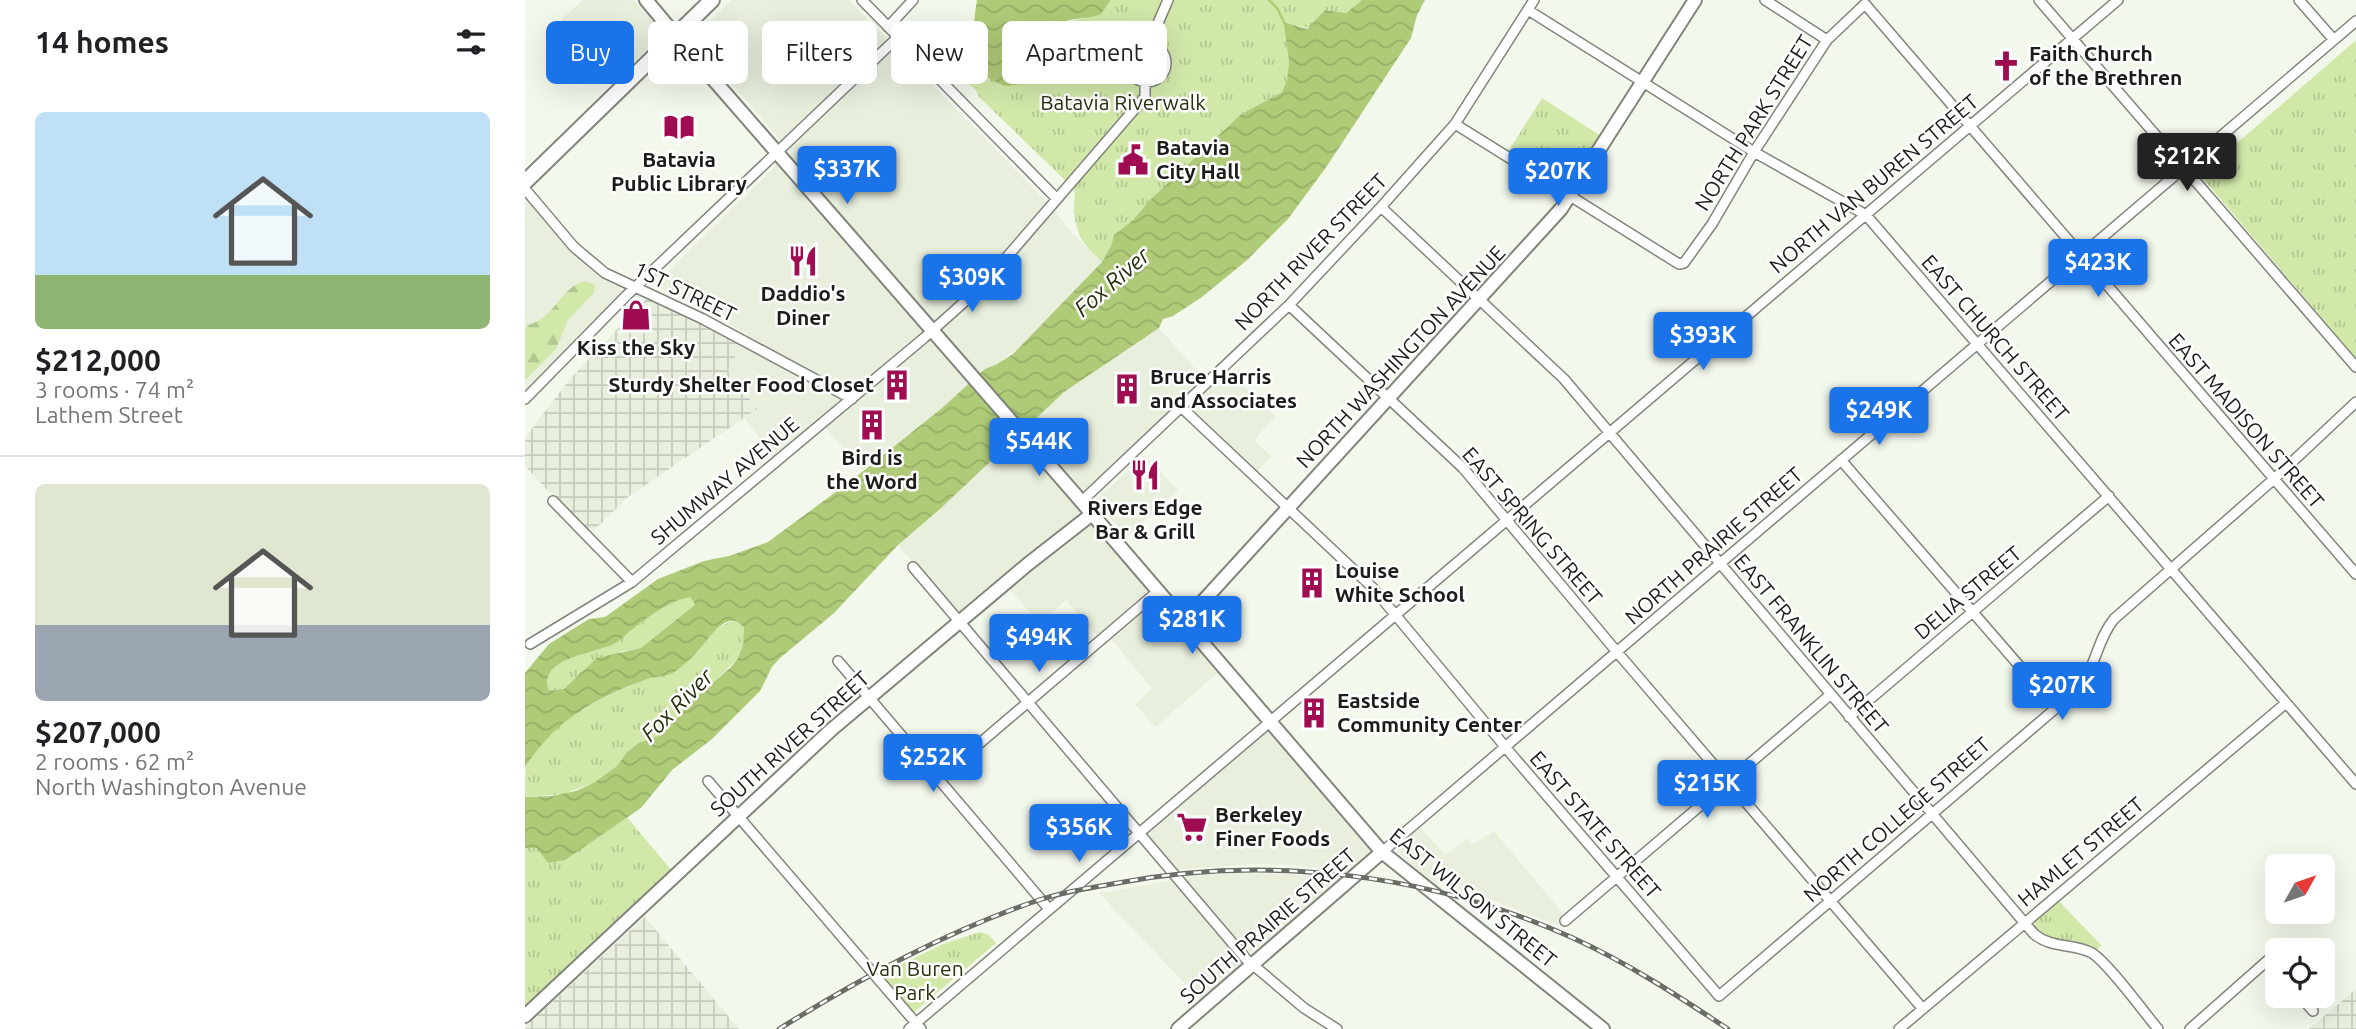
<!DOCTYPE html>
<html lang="en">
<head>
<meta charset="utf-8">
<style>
  :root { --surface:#fff; --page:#f2f2f2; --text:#202124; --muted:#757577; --line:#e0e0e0; --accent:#1a73e8 }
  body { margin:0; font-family:Ubuntu,sans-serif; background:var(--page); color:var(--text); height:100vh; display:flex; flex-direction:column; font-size:26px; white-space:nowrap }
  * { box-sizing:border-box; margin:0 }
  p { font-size:23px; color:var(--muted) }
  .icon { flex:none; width:38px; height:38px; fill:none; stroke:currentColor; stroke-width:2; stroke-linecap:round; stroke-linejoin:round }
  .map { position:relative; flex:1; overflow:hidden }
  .side { display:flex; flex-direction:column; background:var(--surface); width:525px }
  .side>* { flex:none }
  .banner { position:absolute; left:21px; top:21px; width:665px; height:63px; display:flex; gap:14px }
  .needle { width:46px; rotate:50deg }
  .fabs { position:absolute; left:1740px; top:854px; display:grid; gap:14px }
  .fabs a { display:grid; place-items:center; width:70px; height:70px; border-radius:10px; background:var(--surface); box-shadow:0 7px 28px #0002; font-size:35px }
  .price { position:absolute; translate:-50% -60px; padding:0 16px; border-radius:7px; background:var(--accent); color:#fff; font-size:23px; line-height:46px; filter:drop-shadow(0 2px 4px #0008) }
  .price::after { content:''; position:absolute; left:50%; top:42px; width:21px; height:16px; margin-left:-10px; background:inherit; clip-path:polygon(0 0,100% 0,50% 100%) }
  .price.on { background:#222; color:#fff }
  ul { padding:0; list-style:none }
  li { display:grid; align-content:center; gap:14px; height:371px; padding:0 35px }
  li+li { border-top:2px solid var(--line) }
  li span { display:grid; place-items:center; height:217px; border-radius:10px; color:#555 }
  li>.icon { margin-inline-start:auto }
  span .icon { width:126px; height:126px; fill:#fffc; stroke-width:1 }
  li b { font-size:30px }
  h2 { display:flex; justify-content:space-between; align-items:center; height:84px; padding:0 35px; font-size:30px }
  .pill { padding:0 24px; border-radius:10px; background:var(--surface); box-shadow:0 7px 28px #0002; font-size:24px; line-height:63px }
  .pill.on { background:var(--accent); color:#fff }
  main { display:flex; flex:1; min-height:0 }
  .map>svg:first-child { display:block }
</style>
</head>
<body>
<main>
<section class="side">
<h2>14 homes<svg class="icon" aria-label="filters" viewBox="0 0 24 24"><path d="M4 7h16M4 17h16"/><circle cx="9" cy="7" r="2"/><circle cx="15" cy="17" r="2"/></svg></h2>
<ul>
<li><span style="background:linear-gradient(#bfe0f5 75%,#8fb573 0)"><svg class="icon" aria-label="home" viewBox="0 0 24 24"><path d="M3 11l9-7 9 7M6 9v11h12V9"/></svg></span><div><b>$212,000</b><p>3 rooms · 74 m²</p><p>Lathem Street</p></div></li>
<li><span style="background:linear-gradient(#dfe7d0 65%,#9aa5b1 0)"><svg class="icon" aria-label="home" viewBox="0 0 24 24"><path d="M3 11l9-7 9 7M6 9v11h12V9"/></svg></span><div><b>$207,000</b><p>2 rooms · 62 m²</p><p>North Washington Avenue</p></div></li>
</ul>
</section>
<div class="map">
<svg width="1831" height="1029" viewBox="0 0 1831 1029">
  <defs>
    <pattern id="industrial-grid" width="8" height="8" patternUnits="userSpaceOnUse" patternTransform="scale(1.75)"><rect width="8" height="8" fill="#e8efdd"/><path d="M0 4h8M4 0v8" fill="none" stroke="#c6ccbd"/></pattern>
    <pattern id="forest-firs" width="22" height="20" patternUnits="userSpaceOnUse" patternTransform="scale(1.75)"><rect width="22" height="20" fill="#d1e8a9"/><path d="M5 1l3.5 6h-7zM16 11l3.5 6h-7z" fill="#b3c791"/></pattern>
    <pattern id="park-tufts" width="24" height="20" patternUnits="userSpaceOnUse" patternTransform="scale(1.75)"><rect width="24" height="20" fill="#d1e8a9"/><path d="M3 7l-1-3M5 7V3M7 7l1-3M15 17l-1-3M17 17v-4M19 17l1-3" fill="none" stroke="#b3c791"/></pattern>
    <pattern id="water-waves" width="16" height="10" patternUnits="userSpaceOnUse" patternTransform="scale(1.75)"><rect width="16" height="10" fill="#b0cb78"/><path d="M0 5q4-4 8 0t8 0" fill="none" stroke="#97ae67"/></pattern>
  </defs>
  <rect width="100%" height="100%" fill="#f3f8ed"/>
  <path fill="#e8efdd" d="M58,0h51l23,26 2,9 -2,5 -42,40 -54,-60z
    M206,0h118l195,199 29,35 29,28 -77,81 -28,21 -12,5 -43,39 -80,62 -42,-49 -46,38 -29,-41 12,-10 -29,-38 19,-37 -93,-48 136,-133 -97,-114z
    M0,194l47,55 59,40 -106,103z
    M634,328l46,52 -121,112 -57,-65 37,-35z
    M701,368l50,48 -22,24 17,16 -15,17 -70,-67z
    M492,437l203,234 -65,56 -20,-23 17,-15 -40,-49 -7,5 -39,-45 -27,23 -38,-44 -44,36 -59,-70z
    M620,455l33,35 -51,47 -32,-36z
    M744,728l108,125 -24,20 -59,-8 -38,-1 -82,6 -30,-35z
    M894,826l26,29 22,-17 5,7 22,-14 72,86 -9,8 -63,-24 -64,-21 -36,-32z
    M700,873l65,1 54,6 -94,79 -69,-82z
    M650,880l73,86 -44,38 -105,-111z"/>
  <path fill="url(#industrial-grid)" d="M124,296l92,50 -13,24 29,39 -129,88 -39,38 -64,-69v-28l44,-58z
    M120,917l94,112h-214v-2z
    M1831,989v40h-47z"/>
  <path fill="url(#forest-firs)" d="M60,281l10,4 -1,8 -26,27 -12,29 -31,31v-48l2,-7c27,-5 33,-38 58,-44z"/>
  <path fill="url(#park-tufts)" d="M586,0h251l-16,13 -21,-3c-18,22 -13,19 -39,13l3,38 -2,19 -5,12 -42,23 -89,84 -18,21 -19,15 -3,11 -9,16c-19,-19 -24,-22 -28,-50 -1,-8 2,-15 0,-23l-95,-92 -3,-7 -29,-24 15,-15 9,-2 6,18 11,10 39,3 15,-18 6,-21 12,-17 41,-10z
    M1830,41l1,1v316l-156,-183z
    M1017,98l59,38 -35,53 -58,-37z
    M165,597l5,7 -3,3 -51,41 -21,4 -60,39h-11c-13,-34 50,-38 67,-48 7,-4 11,-10 17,-14 16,-13 37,-28 57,-32z
    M209,621l7,3 3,4 -1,17 -5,13 -77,77 -22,8 -12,9 -10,14 -22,16 -31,12 -39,3c0,-9 0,-23 1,-32 21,-45 74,-66 116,-84 12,-5 26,-4 36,-12 19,-14 33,-44 56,-48z
    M102,817l45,54 -147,137v-160h12l62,-12z
    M1533,900l43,45 -5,6c-20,-11 -45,-6 -61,-24v-8z
    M455,932l9,3 7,8 -83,70 -32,-39 62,-30z"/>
  <path fill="url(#water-waves)" fill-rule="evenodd" d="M452,0h134l-10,14c-13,6 -30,2 -42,11 -23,19 -8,60 -54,61 -30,-11 -37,-28 -32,-58 2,-10 2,-18 4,-28z
    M837,0h63l-8,15 -6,23 -84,128 -39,53 -42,42 -44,36 -29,19 -10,3 -4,9 -95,64 -123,116 -43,37 -64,68 -54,45 -8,9 -12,24 -48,48 -40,31 -31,38 -76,52 -17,3 -11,-15h-12v-51l27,-1 24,-5 19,-9 22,-16 10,-14 12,-9 22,-8 40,-42 30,-26 7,-9 5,-13 1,-17c-16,-23 -38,15 -48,25 -6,6 -13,13 -20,18 -9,6 -22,5 -31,9 -53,20 -88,39 -120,87v-94l24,-29 40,-25 16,-2 53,-38 46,-18 25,-5 39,-14 84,-62 90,-72 43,-39 12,-5 16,-10 89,-92 9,-16 3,-11 19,-15 18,-21 89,-84 42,-23 5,-12 2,-19 -5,-36 2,-2 21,6 18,-19 21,3zM165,597l5,7 -3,3 -51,41 -44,10 -33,31 -15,2c-13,-34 50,-38 67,-48 7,-4 11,-10 17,-14 16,-13 37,-28 57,-32z"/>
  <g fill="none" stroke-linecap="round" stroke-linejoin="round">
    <path stroke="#b0cb78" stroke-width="2.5" d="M744,0l8,8 8,16"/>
    <g stroke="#81857b" stroke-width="12">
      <path id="street" d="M337,0l195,199
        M1240,0l62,40
        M1514,0l317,367
        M1774,0l35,40
        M1003,10l226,142 112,63 490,569
        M363,27l25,-27
        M624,44l19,-44
        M603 63a19 19 0 1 1 38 0a19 19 0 1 1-38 0Z
        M930,124l224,140 5,-1 28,-39 42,-72 73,-112 38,-36 491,570
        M0,189l49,58 31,26 98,46 149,80
        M856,207l183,172 470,555c18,15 39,9 58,19 17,11 51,58 66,76
        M764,305l174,163 154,184 306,357
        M0,399l101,-103 272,-259
        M656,407l192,181 139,167 207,241 357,-305c20,-21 20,-50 38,-72l160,-140 82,-77
        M1316,460l214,247
        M28,501l79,81
        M557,501l207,-196 92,-98 74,-83 79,-124
        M388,567l333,392 58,49 33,21
        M5,644l102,-62 292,-244 57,-51 164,-190v-16
        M313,661l211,248
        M1324,717l260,-221
        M414,778l218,-186
        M183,781l213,248
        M857,852l974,-831
        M1040,921l265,-226
        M1775,996l13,15
        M384,1029l1209,-1029
        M1374,1029l387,-326
        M1665,1029l78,-69 9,10"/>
    </g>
    <g stroke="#81857b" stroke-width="16">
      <path id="secondary" d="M121,0l46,55 382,438 308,359 221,177
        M660,621l376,-412 134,-209
        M0,1016l306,-286 197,-166 64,-50
        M653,1029l204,-177"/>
    </g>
    <g stroke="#81857b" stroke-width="18">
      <path id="primary" d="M0,182l187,-182"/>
    </g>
    <use href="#street" stroke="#fff" stroke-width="9"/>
    <use href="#secondary" stroke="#fff" stroke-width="12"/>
    <use href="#primary" stroke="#fff" stroke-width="14"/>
    <g stroke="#696d66" stroke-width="5">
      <path id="rail" d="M254,1029c82,-51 168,-98 260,-129 24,-8 49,-12 73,-16 155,-30 317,-11 461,54 55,25 105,58 155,91"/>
    </g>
    <use href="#rail" stroke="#fff" stroke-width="2.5" stroke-dasharray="8" stroke-linecap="butt"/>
  </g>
  <defs>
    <g id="church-bare" transform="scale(2.415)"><path d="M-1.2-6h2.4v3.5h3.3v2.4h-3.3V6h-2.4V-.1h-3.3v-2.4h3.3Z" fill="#a00c51" stroke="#fff" stroke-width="2.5" paint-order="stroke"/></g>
    <g id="library-bare" transform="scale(2.415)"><path d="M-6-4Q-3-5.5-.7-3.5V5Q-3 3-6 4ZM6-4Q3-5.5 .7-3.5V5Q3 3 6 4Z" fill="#a00c51" stroke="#fff" stroke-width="2.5" paint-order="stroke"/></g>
    <g id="civic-bare" transform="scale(2.415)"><path d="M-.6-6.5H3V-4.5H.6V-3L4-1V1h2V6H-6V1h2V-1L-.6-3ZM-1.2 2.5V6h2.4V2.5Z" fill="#a00c51" stroke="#fff" stroke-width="2.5" paint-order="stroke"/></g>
    <g id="restaurant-bare" transform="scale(2.415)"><path d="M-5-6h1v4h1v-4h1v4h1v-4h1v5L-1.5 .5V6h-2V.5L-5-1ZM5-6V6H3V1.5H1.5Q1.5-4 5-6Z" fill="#a00c51" stroke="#fff" stroke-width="2.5" paint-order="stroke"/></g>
    <g id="shop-bare" transform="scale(2.415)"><path d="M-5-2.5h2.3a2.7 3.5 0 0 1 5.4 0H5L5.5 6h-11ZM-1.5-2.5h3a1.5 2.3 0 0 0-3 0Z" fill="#a00c51" stroke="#fff" stroke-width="2.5" paint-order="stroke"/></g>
    <g id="building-bare" transform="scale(2.415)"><path d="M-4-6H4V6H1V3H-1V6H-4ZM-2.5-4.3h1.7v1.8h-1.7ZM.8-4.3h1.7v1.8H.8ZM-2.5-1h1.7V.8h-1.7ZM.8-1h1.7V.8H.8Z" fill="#a00c51" stroke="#fff" stroke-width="2.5" paint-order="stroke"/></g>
    <g id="supermarket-bare" transform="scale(2.415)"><path d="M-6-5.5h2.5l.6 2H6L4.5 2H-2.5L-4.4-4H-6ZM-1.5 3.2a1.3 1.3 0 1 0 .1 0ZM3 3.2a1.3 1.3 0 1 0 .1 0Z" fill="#a00c51" stroke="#fff" stroke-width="2.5" paint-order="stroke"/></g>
  </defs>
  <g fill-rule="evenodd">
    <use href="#church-bare" x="1481" y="66"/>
    <use href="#library-bare" x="154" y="127"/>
    <use href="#civic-bare" x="608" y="160"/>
    <use href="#restaurant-bare" x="278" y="261"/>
    <use href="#shop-bare" x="111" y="315"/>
    <use href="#building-bare" x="372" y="385"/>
    <use href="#building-bare" x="602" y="389"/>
    <use href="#building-bare" x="347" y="425"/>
    <use href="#restaurant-bare" x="620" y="475"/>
    <use href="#building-bare" x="787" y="583"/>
    <use href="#building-bare" x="789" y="713"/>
    <use href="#supermarket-bare" x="667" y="827"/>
  </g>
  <g text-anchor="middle" stroke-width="5" stroke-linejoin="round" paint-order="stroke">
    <g font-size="21" font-weight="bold" fill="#1b1d19" stroke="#fff" text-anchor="start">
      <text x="1504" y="61">Faith Church<tspan x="1504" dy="24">of the Brethren</tspan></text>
      <text x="631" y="155">Batavia<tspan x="631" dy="24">City Hall</tspan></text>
      <text x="154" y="167" text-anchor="middle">Batavia<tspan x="154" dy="24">Public Library</tspan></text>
      <text x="278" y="301" text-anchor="middle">Daddio's<tspan x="278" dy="24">Diner</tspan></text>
      <text x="111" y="355" text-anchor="middle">Kiss the Sky</text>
      <text x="625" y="384">Bruce Harris<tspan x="625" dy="24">and Associates</tspan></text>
      <text x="349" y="392" text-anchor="end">Sturdy Shelter Food Closet</text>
      <text x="347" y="465" text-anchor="middle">Bird is<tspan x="347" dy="24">the Word</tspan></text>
      <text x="620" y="515" text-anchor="middle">Rivers Edge<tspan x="620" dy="24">Bar &amp; Grill</tspan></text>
      <text x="810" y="578">Louise<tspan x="810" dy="24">White School</tspan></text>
      <text x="812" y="708">Eastside<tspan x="812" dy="24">Community Center</tspan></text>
      <text x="690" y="822">Berkeley<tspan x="690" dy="24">Finer Foods</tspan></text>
    </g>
    <g font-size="21" fill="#26310d" stroke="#fff">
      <text x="598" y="110">Batavia Riverwalk</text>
      <text x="390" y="976">Van Buren<tspan x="390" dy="24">Park</tspan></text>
    </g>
    <g font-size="21" fill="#1b1d19" stroke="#fff">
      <text transform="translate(1229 123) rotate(-58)" y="7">NORTH PARK STREET</text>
      <text transform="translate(1349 184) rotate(-40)" y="7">NORTH VAN BUREN STREET</text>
      <text transform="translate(786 252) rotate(-46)" y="7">NORTH RIVER STREET</text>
      <text transform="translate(160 292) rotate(26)" y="7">1ST STREET</text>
      <text transform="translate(1470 338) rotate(49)" y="7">EAST CHURCH STREET</text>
      <text transform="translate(876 357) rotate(-47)" y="7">NORTH WASHINGTON AVENUE</text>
      <text transform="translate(1721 421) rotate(49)" y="7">EAST MADISON STREET</text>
      <text transform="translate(200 481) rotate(-40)" y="7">SHUMWAY AVENUE</text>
      <text transform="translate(1007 526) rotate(49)" y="7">EAST SPRING STREET</text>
      <text transform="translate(1189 546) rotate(-41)" y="7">NORTH PRAIRIE STREET</text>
      <text transform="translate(1443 593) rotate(-40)" y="7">DELIA STREET</text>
      <text transform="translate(1286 644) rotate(50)" y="7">EAST FRANKLIN STREET</text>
      <text transform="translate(265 744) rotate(-42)" y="7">SOUTH RIVER STREET</text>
      <text transform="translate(1372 820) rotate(-41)" y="7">NORTH COLLEGE STREET</text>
      <text transform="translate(1070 825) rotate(49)" y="7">EAST STATE STREET</text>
      <text transform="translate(1556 852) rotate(-40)" y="7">HAMLET STREET</text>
      <text transform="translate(948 898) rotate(39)" y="7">EAST WILSON STREET</text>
      <text transform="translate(743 926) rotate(-41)" y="7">SOUTH PRAIRIE STREET</text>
    </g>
    <g font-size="23" font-style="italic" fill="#252f0c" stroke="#fff">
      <text transform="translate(587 282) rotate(-41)" y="8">Fox River</text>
      <text transform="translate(152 705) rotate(-45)" y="8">Fox River</text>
    </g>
  </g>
</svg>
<div class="fabs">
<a><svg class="needle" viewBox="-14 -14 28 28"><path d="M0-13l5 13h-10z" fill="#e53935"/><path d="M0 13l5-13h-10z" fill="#757577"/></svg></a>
<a><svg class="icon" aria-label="locate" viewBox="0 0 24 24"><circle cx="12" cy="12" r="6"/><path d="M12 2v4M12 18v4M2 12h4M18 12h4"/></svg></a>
</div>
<b class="price on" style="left:1662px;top:193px">$212K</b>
<b class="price" style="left:322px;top:206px">$337K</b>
<b class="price" style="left:1033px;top:208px">$207K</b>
<b class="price" style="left:1573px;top:299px">$423K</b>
<b class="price" style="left:447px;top:314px">$309K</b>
<b class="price" style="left:1178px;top:372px">$393K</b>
<b class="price" style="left:1354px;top:447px">$249K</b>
<b class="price" style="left:514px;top:478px">$544K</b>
<b class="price" style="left:667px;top:656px">$281K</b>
<b class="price" style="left:514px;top:674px">$494K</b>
<b class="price" style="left:1537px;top:722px">$207K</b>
<b class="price" style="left:408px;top:794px">$252K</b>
<b class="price" style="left:1182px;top:820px">$215K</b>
<b class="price" style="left:554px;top:864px">$356K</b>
<div class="banner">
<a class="pill on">Buy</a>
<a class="pill">Rent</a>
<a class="pill">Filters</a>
<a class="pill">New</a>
<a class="pill">Apartment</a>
</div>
</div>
</main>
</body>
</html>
